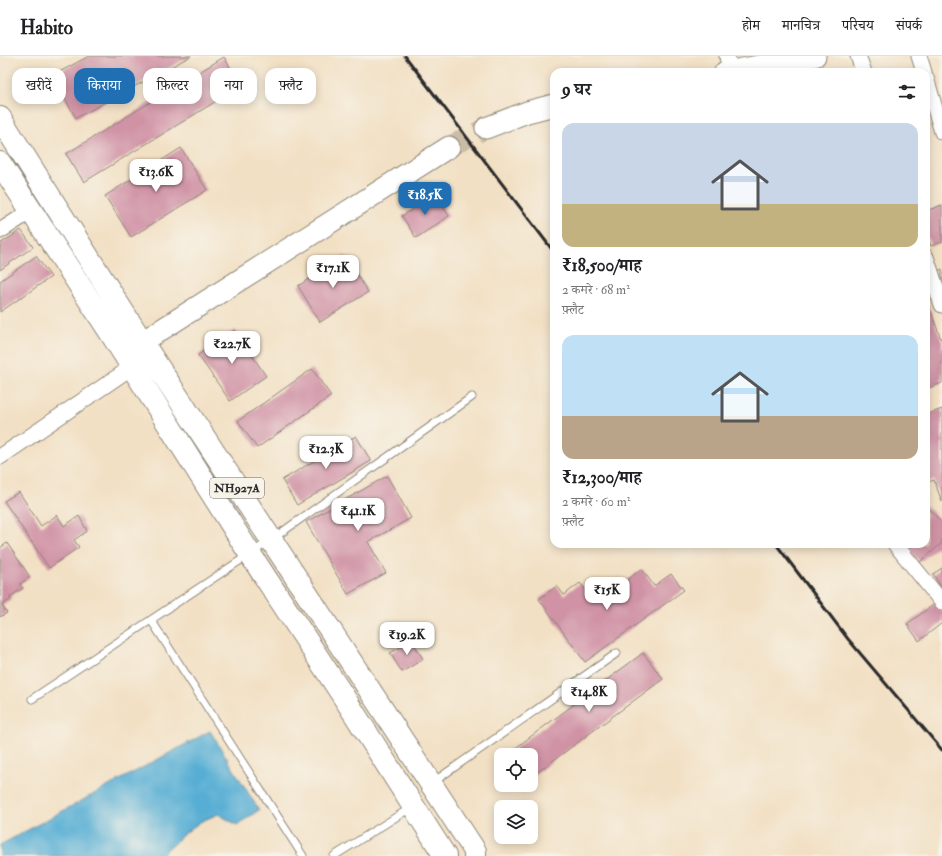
<!DOCTYPE html>
<html lang="hi">
<head>
<meta charset="utf-8">
<style>
  :root { --surface:#fff; --page:#f6f6f6; --text:#202124; --muted:#757577; --line:#e0e0e0; --accent:#1f6fb2 }
  body { margin:0; font-family:"IM FELL Double Pica","Noto Serif Devanagari",serif; background:var(--page); color:var(--text); height:100vh; display:flex; flex-direction:column; font-size:15px; white-space:nowrap }
  * { box-sizing:border-box; margin:0 }
  p { font-size:13px; color:var(--muted) }
  .icon { flex:none; width:22px; height:22px; fill:none; stroke:currentColor; stroke-width:2; stroke-linecap:round; stroke-linejoin:round }
  .map { position:relative; flex:1; overflow:hidden }
  .side { position:absolute; left:550px; top:12px; width:380px; height:480px; display:flex; flex-direction:column; background:var(--surface); border-radius:12px; box-shadow:0 2px 10px #0003 }
  .side>* { flex:none }
  .guide { position:absolute; left:12px; top:12px; width:380px; height:36px; display:flex; gap:8px }
  .tools { position:absolute; left:494px; top:692px; display:grid; gap:8px }
  .tools a { display:grid; place-items:center; width:44px; height:44px; border-radius:8px; background:var(--surface); box-shadow:0 2px 10px #0003; font-size:20px }
  .price { position:absolute; translate:-50% -34px; padding:0 9px; border-radius:8px; background:#fff; color:#222; font-size:13px; line-height:26px; filter:drop-shadow(0 1px 2px #0008) }
  .price::after { content:''; position:absolute; left:50%; top:24px; width:12px; height:9px; margin-left:-6px; background:inherit; clip-path:polygon(0 0,100% 0,50% 100%) }
  .price.active { background:var(--accent); color:#fff }
  ul { padding:0; list-style:none }
  li { display:grid; align-content:center; gap:8px; height:212px; padding:0 12px }
  li span { display:grid; place-items:center; height:124px; border-radius:12px; color:#555 }
  li>.icon { margin-inline-start:auto }
  span .icon { width:72px; height:72px; fill:#fffc; stroke-width:1 }
  li b { font-size:17px }
  h2 { display:flex; justify-content:space-between; align-items:center; height:48px; padding:0 12px; font-size:17px }
  .tag { padding:0 14px; border-radius:12px; background:var(--surface); box-shadow:0 2px 10px #0003; font-size:14px; line-height:36px }
  .tag.active { background:var(--accent); color:#fff }
  header { display:flex; align-items:center; gap:24px; box-sizing:border-box; height:56px; padding:0 20px; background:var(--surface); border-bottom:1px solid var(--line) }
  header strong { font-size:19px }
  nav { display:flex; gap:22px; margin-inline-start:auto; font-size:14px }
  .map>svg:first-child { display:block }
</style>
</head>
<body>
<header>
<strong>Habito</strong>
<nav><a>होम</a><a>मानचित्र</a><a>परिचय</a><a>संपर्क</a></nav>
</header>
<div class="map">
<svg width="942" height="800" viewBox="0 0 942 800">
  <rect width="100%" height="100%" fill="#f7f3e8"/>
  <filter id="ink" filterUnits="userSpaceOnUse"><feTurbulence type="fractalNoise" baseFrequency=".025" numOctaves="2"/><feDisplacementMap in="SourceGraphic" scale="8" xChannelSelector="R" yChannelSelector="G"/><feConvolveMatrix kernelMatrix="1 2 1 2 8 2 1 2 1" color-interpolation-filters="sRGB"/></filter>
  <filter id="wash" filterUnits="userSpaceOnUse"><feTurbulence type="fractalNoise" baseFrequency=".012" numOctaves="4" result="noise"/><feDisplacementMap in="SourceGraphic" scale="16" xChannelSelector="R" yChannelSelector="G"/><feGaussianBlur stdDeviation="0.9" result="paint"/><feColorMatrix in="noise" values="0 0 0 0 0 0 0 0 0 0 0 0 0 0 0 0 0 1.4 0 .05"/><feComposite in="paint" operator="in"/></filter>
  <g filter="url(#wash)">
    <rect width="100%" height="100%" fill="#f2e0c4"/>
    <path fill="#57aed4" stroke="#416c80" d="M210,675l49,79 -22,15 -19,-11 -18,8 -16,12 -24,22h-160v-11z"/>
    <g id="blocks">
      <path fill="#d093a6" d="M89,0h102l-115,62 -24,-42z
        M224,1l17,29 -157,96 -18,-28z
        M181,92l26,42 -76,47 -26,-41z
        M435,139l14,21 -33,22 -14,-22z
        M942,149v37l-11,4 -5,-12v-23z
        M21,174l12,17 -33,23v-26z
        M36,200l15,21 -51,35v-31z
        M345,200l23,36 -48,30 -22,-36z
        M942,213v13l-4,-11z
        M926,242l16,44v41l-16,6z
        M235,274l31,46 -36,25 -32,-46z
        M312,313l19,27 -74,52 -19,-27z
        M942,353v93l-8,-22 -8,3v-68z
        M356,380l15,25 -74,44 -15,-25z
        M387,420l24,42 -43,24 18,31 -38,21 -42,-72z
        M19,436l22,34 16,-11 7,11 15,-10 8,15 -13,9 5,7 -30,21 -45,-67z
        M926,449l16,18v20l-22,19 -17,-18h23z
        M7,487l23,34 -10,7 3,4 -13,9 1,2 -9,6 5,8 -7,4v-69z
        M942,512v20l-9,-14z
        M642,513l12,17 17,-12 13,16 -99,72 -46,-63 18,-13 7,9 16,-12 9,11 7,-5 6,9z
        M936,547l6,8v12l-23,18 -12,-17z
        M412,585l11,18 -21,13 -12,-19z
        M643,597l20,26 -132,98v-22h-25z"/>
    </g>
  </g>
  <g filter="url(#ink)">
    <use href="#blocks" fill-opacity="0" stroke="#8e8678" stroke-width="1"/>
    <g fill="none" stroke-linecap="round" stroke-linejoin="round">
      <path stroke="#cabca5" stroke-width="21" stroke-dasharray="21 10" stroke-linecap="butt" d="M449,91l37,-19"/>
      <g stroke="#8e8678" stroke-width="9">
        <path id="service" d="M151,564l152,236
          M32,643l239,-159 201,-143
          M432,727l185,-130
          M334,800l78,-49"/>
      </g>
      <g stroke="#8e8678" stroke-width="17">
        <path id="minor" d="M727,0l3,15
          M858,0l6,16
          M919,0l5,16
          M926,22l16,54
          M0,175l31,-20
          M926,201l16,48
          M0,401l132,-90
          M895,488l47,58"/>
      </g>
      <g stroke="#8e8678" stroke-width="23">
        <path id="secondary" d="M725,16l90,-16
          M486,72l41,-16 27,-7
          M142,286l307,-195"/>
      </g>
      <g stroke="#8e8678" stroke-width="24">
        <path id="trunk" d="M0,62l149,235 326,498v5
          M0,107l112,172 138,219 97,148 98,154"/>
      </g>
      <use href="#service" stroke="#fff" stroke-width="7"/>
      <use href="#minor" stroke="#fff" stroke-width="15"/>
      <use href="#secondary" stroke="#fff" stroke-width="21"/>
      <use href="#trunk" stroke="#fff" stroke-width="22"/>
      <path stroke="#2b2b2b" stroke-width="3" d="M405,0l149,196
        M776,488l72,95 94,111"/>
    </g>
  </g>
  <g text-anchor="middle" stroke-width="4" stroke-linejoin="round" paint-order="stroke">
    <rect fill="#f7f3e8" stroke="#686764" stroke-width="1" x="210" y="422" width="54" height="20" rx="3"/>
    <g font-size="12" font-weight="bold" fill="#2b2b2b">
      <text x="237" y="436">NH927A</text>
    </g>
  </g>
</svg>
<div class="tools">
<a><svg class="icon" aria-label="locate" viewBox="0 0 24 24"><circle cx="12" cy="12" r="6"/><path d="M12 2v4M12 18v4M2 12h4M18 12h4"/></svg></a>
<a><svg class="icon" aria-label="layers" viewBox="0 0 24 24"><path d="M12 4l9 5-9 5-9-5zM3 14l9 5 9-5"/></svg></a>
</div>
<b class="price" style="left:156px;top:137px">₹13.6K</b>
<b class="price active" style="left:425px;top:160px">₹18.5K</b>
<b class="price" style="left:333px;top:233px">₹17.1K</b>
<b class="price" style="left:232px;top:309px">₹22.7K</b>
<b class="price" style="left:326px;top:414px">₹12.3K</b>
<b class="price" style="left:358px;top:476px">₹41.1K</b>
<b class="price" style="left:607px;top:555px">₹15K</b>
<b class="price" style="left:407px;top:600px">₹19.2K</b>
<b class="price" style="left:589px;top:657px">₹14.8K</b>
<div class="guide">
<a class="tag">खरीदें</a>
<a class="tag active">किराया</a>
<a class="tag">फ़िल्टर</a>
<a class="tag">नया</a>
<a class="tag">फ़्लैट</a>
</div>
<section class="side">
<h2>9 घर<svg class="icon" aria-label="filters" viewBox="0 0 24 24"><path d="M4 7h16M4 17h16"/><circle cx="9" cy="7" r="2"/><circle cx="15" cy="17" r="2"/></svg></h2>
<ul>
<li><span style="background:linear-gradient(#c9d6e8 65%,#c2b280 0)"><svg class="icon" aria-label="home" viewBox="0 0 24 24"><path d="M3 11l9-7 9 7M6 9v11h12V9"/></svg></span><div><b>₹18,500/माह</b><p>2 कमरे · 68 m²</p><p>फ़्लैट</p></div></li>
<li><span style="background:linear-gradient(#bfe0f5 65%,#b9a48a 0)"><svg class="icon" aria-label="home" viewBox="0 0 24 24"><path d="M3 11l9-7 9 7M6 9v11h12V9"/></svg></span><div><b>₹12,300/माह</b><p>2 कमरे · 60 m²</p><p>फ़्लैट</p></div></li>
</ul>
</section>
</div>
</body>
</html>
